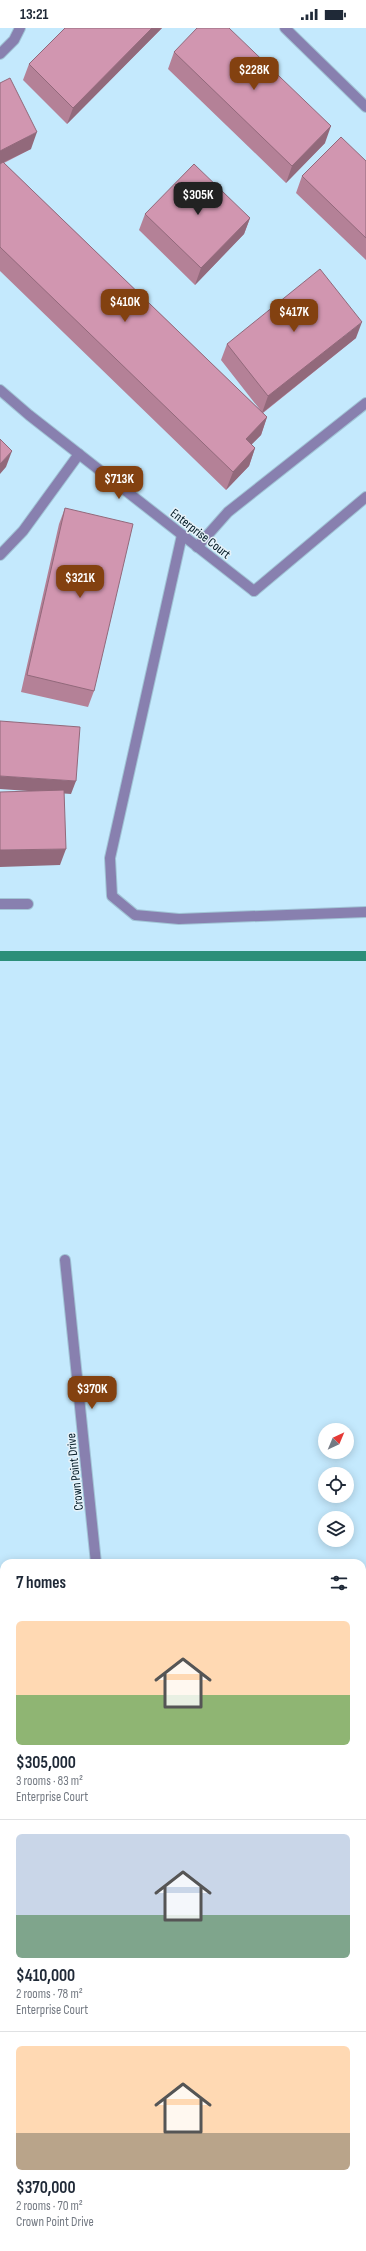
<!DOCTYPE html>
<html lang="en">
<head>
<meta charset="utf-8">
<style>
  :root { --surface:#fff; --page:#f2f2f3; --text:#1f2937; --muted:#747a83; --line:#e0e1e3; --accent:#834110 }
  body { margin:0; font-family:"Sofia Sans Condensed",sans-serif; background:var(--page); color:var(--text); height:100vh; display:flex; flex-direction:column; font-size:15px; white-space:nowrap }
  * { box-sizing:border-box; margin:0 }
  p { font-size:13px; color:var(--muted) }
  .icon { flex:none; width:22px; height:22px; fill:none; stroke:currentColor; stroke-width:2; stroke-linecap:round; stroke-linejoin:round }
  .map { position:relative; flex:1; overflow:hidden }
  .drawer { position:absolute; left:0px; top:1531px; width:366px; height:692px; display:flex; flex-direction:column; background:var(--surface); border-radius:12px 12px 0 0; box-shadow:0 2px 10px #0003 }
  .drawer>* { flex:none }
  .needle { width:26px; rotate:44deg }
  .buttons { position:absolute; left:318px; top:1395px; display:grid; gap:8px }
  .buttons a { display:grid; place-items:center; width:36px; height:36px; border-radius:50%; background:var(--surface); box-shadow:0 2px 10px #0003; font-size:20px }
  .price { position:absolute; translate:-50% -34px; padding:0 9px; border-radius:8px; background:var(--accent); color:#fff; font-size:13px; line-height:26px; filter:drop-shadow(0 1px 2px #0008) }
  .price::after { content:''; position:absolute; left:50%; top:24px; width:12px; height:9px; margin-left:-6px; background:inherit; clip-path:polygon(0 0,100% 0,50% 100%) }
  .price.active { background:#222; color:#fff }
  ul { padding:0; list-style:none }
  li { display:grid; align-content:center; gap:8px; height:212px; padding:0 16px }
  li+li { border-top:1px solid var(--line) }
  li span { display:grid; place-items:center; height:124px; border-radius:6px; color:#555 }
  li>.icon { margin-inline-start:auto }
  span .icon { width:72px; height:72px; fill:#fffc; stroke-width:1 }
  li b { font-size:17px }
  h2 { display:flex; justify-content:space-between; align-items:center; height:48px; padding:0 16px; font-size:17px }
  .status { display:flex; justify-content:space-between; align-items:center; height:28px; padding:0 20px; background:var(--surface); direction:ltr }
  .status svg { height:11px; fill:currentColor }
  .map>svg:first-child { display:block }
</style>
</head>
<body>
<div class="status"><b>13:21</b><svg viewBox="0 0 49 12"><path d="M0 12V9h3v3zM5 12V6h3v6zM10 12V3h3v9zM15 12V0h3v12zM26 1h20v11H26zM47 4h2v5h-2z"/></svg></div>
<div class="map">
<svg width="366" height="2223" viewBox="0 0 366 2223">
  <rect width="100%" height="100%" fill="#c4e9fd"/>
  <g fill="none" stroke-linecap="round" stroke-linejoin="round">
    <path stroke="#2c8f79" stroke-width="10" d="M0,928h366"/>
    <g stroke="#a1c4d6" stroke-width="12">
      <path id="service" d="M285,0l81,79
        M0,26l14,-14 6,-12
        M182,507l-72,323 2,38 23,19 44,4 187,-7
        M197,519l31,-35 138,-109
        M0,527l23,-24 56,-77
        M254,563l112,-94
        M0,876h28"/>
    </g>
    <g stroke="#a1c4d6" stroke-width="12">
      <path id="minor" d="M0,362l29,25 225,176
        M65,1232l31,303
        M362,1581l4,-1
        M0,1616h4
        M362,1863h4
        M0,2153l4,-2
        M0,2216l1,7"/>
    </g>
    <use href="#service" stroke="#8880af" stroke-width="10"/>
    <use href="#minor" stroke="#8880af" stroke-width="10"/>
  </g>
  <path fill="#b48197" d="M65,0h97l-95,96 -44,-44 6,-16z
    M174,24l151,91 -39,40 -118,-114z
    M0,55l31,66 -27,14 257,248 -40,-51 6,-16 129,-6 -93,75 4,4 -6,18 -10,10 4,3 -6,18 -23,24 -226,-219z
    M366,133v99l-70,-67 6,-17z
    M145,186l105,4 -6,16 -49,51 -56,-55z
    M65,480l29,183 -6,16 -67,-15 38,-168z"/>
  <path fill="#92697b" d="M152,0h10l-95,96 6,-16z
    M331,98l-6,17 -39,40 6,-17z
    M37,104l-6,17 -31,15v-13z
    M250,190l-6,16 -49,51 6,-17z
    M362,294l-6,16 -94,75 6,-17z
    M267,389l-6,18 -22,22 7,-18z
    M255,420l-6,18 -23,24 7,-18z
    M12,423l-6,16 -6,7v-10z
    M0,748l76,5 -5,13 -71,-5z
    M66,821l-6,16 -60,2v-17z"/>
  <path fill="#d196b0" stroke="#92697b" d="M65,0h87l-79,80 -44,-44z
    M197,0h32l102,98 -39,40 -118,-114z
    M10,50l27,54 -37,19v-68z
    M341,109l25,24v77l-64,-62z
    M3,134l264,255 -21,22 9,9 -22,24 -233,-225v-83z
    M194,136l56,54 -49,50 -56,-54z
    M320,241l42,53 -94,74 -41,-52z
    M0,411l12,12 -12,13z
    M65,480l68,16 -39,167 -67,-16z
    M0,693l80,6 -4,54 -76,-5z
    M64,762l2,59 -66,1v-58z"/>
  <g text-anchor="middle" stroke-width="3" stroke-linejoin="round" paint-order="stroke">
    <g font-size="13" fill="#011924" stroke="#e6f2f9">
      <text transform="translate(201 505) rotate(38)" y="5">Enterprise Court</text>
      <text transform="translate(74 1444) rotate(-96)" y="5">Crown Point Drive</text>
    </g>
  </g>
</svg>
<div class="buttons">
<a><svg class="needle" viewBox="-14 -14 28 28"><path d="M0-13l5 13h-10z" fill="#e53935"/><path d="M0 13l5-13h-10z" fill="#747a83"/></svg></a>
<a><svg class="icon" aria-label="locate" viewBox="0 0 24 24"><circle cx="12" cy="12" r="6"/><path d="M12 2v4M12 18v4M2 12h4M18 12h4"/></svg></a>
<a><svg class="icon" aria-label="layers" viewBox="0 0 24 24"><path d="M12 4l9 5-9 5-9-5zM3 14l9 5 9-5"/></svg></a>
</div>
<b class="price" style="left:254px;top:63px">$228K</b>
<b class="price active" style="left:198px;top:188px">$305K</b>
<b class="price" style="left:125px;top:295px">$410K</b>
<b class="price" style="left:294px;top:305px">$417K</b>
<b class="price" style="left:119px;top:472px">$713K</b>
<b class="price" style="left:80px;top:571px">$321K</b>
<b class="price" style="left:92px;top:1382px">$370K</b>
<section class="drawer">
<h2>7 homes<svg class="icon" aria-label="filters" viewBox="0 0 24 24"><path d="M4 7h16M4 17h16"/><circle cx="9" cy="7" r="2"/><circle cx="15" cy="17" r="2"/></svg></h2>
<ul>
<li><span style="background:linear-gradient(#ffd9b3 60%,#8fb573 0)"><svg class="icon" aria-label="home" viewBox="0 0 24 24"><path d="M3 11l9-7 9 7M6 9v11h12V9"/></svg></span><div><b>$305,000</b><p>3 rooms · 83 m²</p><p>Enterprise Court</p></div></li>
<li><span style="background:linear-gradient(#c9d6e8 65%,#7fa58c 0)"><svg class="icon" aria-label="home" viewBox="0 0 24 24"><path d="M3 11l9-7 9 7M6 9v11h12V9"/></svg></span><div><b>$410,000</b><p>2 rooms · 78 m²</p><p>Enterprise Court</p></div></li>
<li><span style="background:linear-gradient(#ffd9b3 70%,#b9a48a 0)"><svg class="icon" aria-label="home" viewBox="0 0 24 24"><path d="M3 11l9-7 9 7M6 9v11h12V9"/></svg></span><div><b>$370,000</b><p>2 rooms · 70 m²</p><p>Crown Point Drive</p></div></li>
</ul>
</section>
</div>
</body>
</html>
